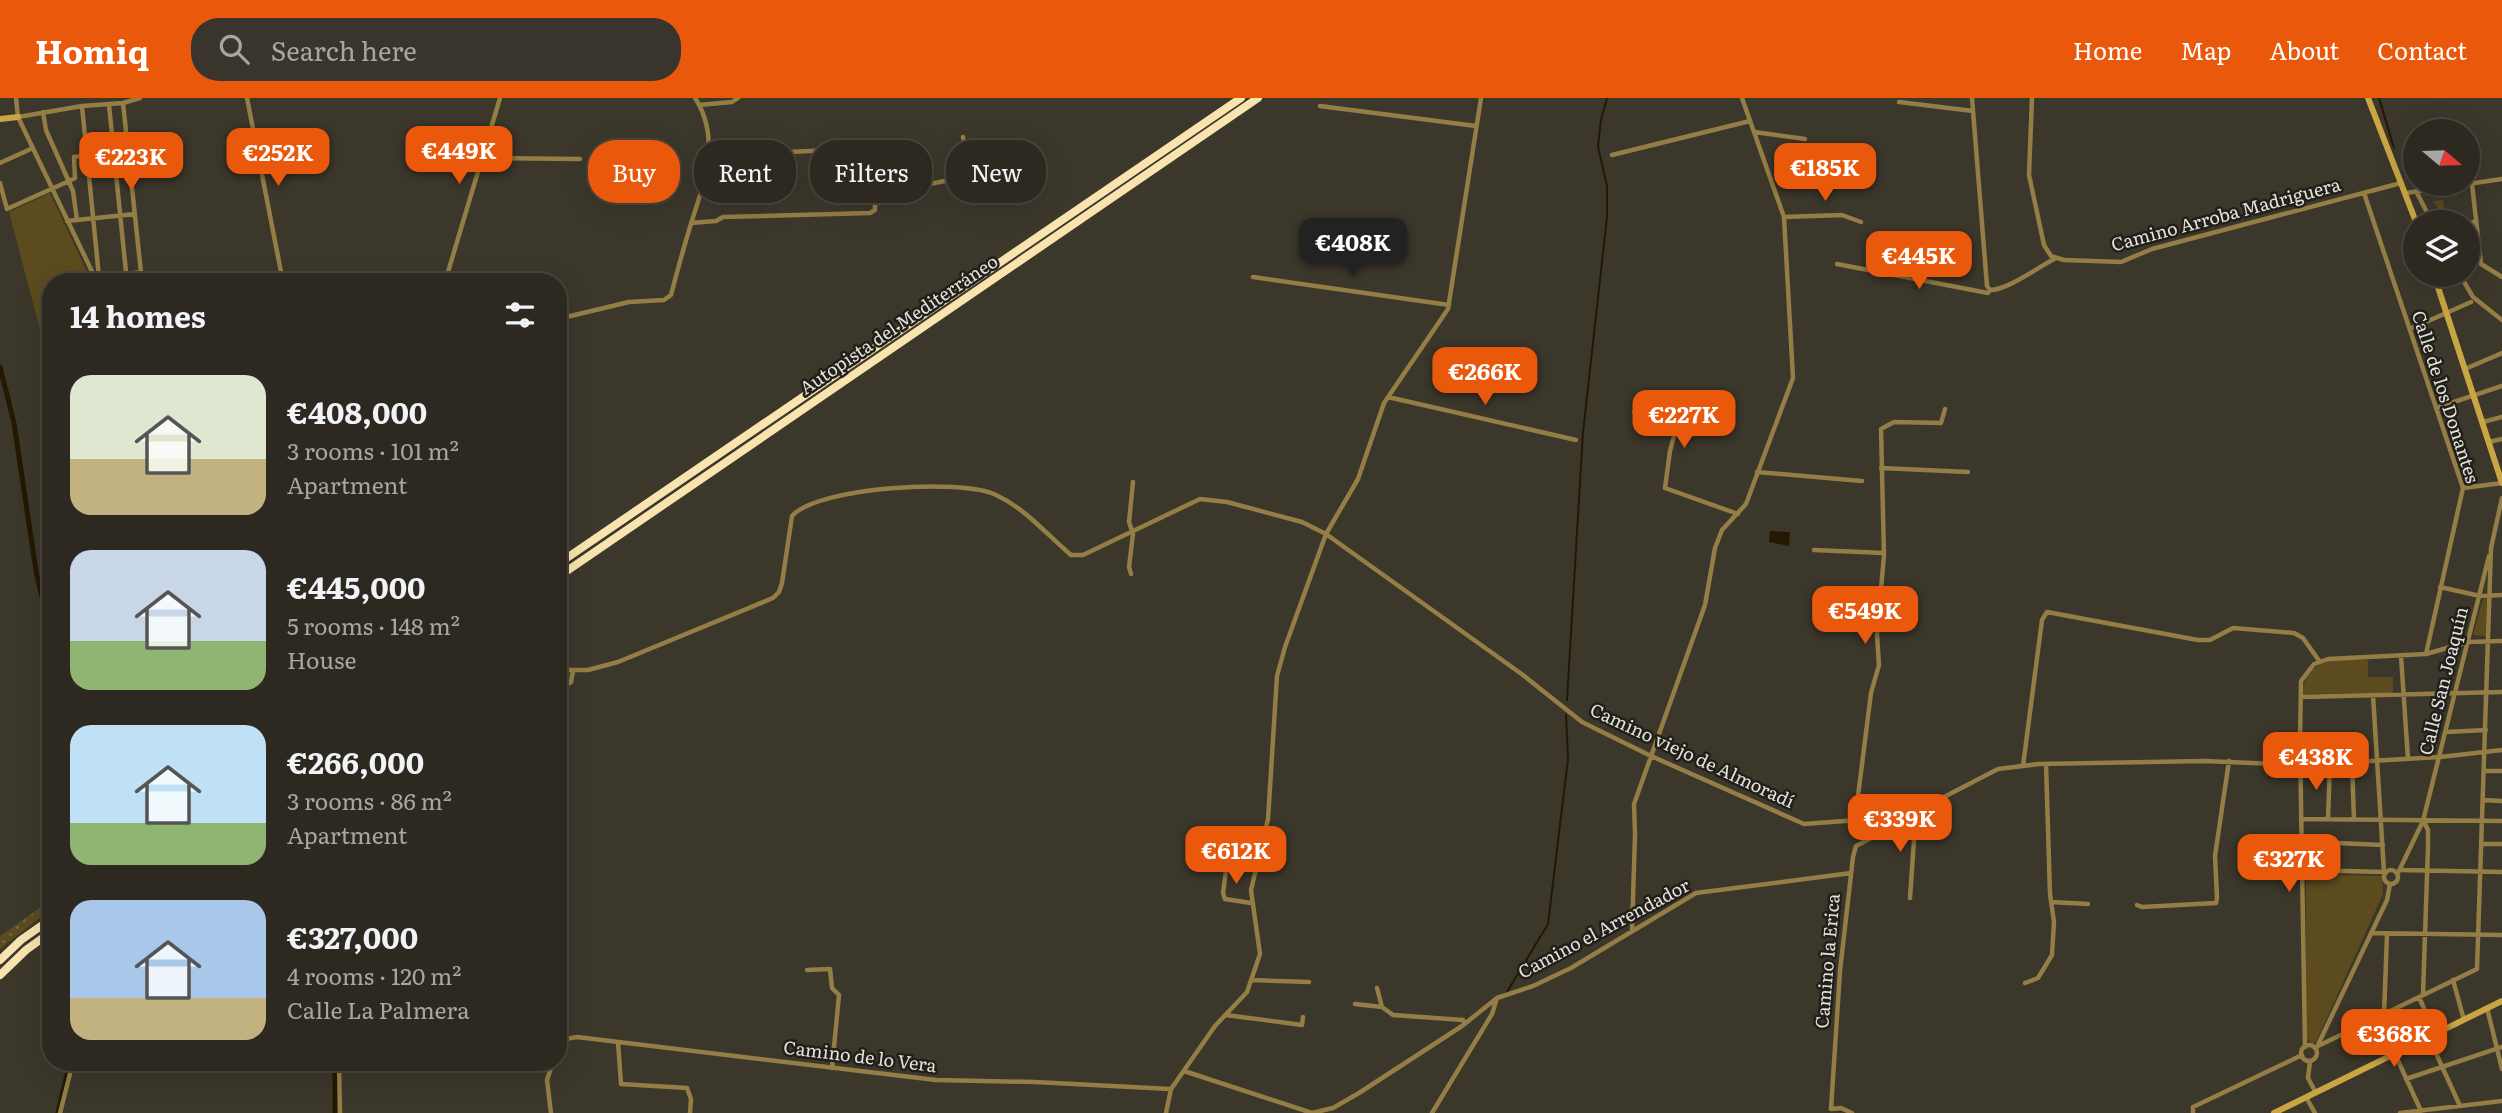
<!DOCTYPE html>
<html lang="en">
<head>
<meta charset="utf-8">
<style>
  :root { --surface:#2d2920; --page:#39352d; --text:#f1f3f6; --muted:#a7a6a5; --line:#48453e; --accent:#ea580c }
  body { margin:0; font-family:Literata,serif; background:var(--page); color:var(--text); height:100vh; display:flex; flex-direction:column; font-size:26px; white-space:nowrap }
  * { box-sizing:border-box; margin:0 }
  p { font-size:23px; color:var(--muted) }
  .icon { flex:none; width:38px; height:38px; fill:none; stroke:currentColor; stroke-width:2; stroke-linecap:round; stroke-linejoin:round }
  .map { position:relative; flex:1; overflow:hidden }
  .sheet { position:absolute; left:42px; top:175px; width:525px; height:798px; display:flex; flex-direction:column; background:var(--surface); border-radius:28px; box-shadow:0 7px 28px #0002,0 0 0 2px var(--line) }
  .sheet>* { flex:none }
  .banner { position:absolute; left:588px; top:42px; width:665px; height:63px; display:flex; gap:14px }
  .needle { width:46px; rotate:109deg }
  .fabs { position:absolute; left:2403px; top:21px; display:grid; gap:14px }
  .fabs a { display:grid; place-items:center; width:77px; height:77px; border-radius:50%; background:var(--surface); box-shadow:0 7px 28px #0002,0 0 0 2px var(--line); font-size:35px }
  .price { position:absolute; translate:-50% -60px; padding:0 16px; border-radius:14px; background:var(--accent); color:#fff; font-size:23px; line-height:46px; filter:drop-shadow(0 2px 4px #0008) }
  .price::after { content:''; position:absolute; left:50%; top:42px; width:21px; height:16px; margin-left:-10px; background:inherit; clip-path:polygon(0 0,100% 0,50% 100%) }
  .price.selected { background:#222; color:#fff }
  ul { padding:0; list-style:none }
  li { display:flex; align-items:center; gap:21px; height:175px; padding:0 28px }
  li span { display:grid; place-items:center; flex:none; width:196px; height:140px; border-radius:21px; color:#555 }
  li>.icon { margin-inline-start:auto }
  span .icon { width:84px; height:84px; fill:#fffc; stroke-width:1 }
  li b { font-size:30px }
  h2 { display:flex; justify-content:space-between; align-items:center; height:84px; padding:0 28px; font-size:30px }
  .pill { padding:0 24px; border-radius:28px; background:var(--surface); box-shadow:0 7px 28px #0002,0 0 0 2px var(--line); font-size:24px; line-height:63px }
  .pill.selected { background:var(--accent); color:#fff }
  header { display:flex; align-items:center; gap:42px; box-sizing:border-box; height:98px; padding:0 35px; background:var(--accent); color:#fff }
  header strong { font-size:33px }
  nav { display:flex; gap:38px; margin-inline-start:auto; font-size:24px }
  .search { width:490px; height:63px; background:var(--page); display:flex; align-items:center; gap:18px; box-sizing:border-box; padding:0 24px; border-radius:28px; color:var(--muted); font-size:26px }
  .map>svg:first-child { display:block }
</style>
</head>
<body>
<header>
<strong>Homiq</strong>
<div class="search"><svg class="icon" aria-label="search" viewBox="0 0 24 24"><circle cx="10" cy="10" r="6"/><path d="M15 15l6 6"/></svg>Search here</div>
<nav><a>Home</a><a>Map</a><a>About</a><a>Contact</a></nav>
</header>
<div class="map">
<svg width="2502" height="1015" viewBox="0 0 2502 1015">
  <defs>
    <pattern id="grass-dots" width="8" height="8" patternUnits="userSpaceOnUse" patternTransform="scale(1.75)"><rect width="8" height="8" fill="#5c4b1e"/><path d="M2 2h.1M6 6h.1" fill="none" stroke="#73653e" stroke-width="1.8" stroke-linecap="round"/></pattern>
  </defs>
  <rect width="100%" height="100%" fill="#3c372b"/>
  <path fill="url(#grass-dots)" d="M51,802v9l-51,40v-13z"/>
  <path fill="#5c4b1e" d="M111,53l2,23 -5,1 -2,-10 -11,1v10h-4l-2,-23z
    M50,95l42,89h-41v89l-42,-159z
    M2443,102l3,21 -10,1 -6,-9 8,-5 -5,-7z
    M2483,501h4l-1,37 -13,-1z
    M2329,562h39v17h25v16l-90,1c0,-18 9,-27 26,-34z
    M2306,776l76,2 1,18 -67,148 -4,2 -6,-6z"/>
  <path fill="#231900" d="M1770,433l20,1 -1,14 -20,-4z"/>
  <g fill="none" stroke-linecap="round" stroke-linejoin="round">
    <path stroke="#231900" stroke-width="2" d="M2379,0l15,50
      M1567,602l16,-268 24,-215v-31l-9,-39 3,-27 6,-22
      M1507,894l41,-68 20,-165 -2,-44"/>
    <path stroke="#231900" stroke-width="5" d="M0,269l14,56 22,148 15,65
      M58,1015l12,-51
      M335,1015v-51"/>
    <path stroke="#947e45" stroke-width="4.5" d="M16,0l2,19 79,165
      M247,0l36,184
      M1972,0l15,188 3,4c18,0 48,-23 66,-32
      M2032,0l-3,77 15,70 7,11 13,4 57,2 31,-13 249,-66
      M1899,4l74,9
      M123,5l19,179
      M109,7l18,177
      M699,7l33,-3 6,-4
      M82,8l17,171
      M1320,8l156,20
      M43,14l3,18 27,61 4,29
      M18,19l64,-11 41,-3 17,-5
      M1754,34l51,7
      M114,55l14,-2
      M1612,57l138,-34
      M481,60l99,1
      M0,65l33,-15
      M707,75h78l4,-21 43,-2
      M69,83l6,-3 -1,-21 13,-2
      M0,85l7,26 62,-28
      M2472,86l9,80 21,13
      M2416,93l16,31
      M2364,95l99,295 -37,166
      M2406,95l96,-14
      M1784,119l58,-2 19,7
      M67,123l68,-7
      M691,125l25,-2 7,-4 147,-4 5,-3v-13l4,-3 91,-18 -7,-39
      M2468,125l8,-1
      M1837,166l151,29 2,-3
      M2460,177l13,22 29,23
      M1253,179l196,28
      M97,180l44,-6
      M445,184l55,-184
      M558,221l71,-17 35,-2 7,-5c6,-23 12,-45 19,-68 13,-42 32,-88 5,-129
      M2410,231l61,-27
      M2465,271l37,-16
      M1388,299l188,43
      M2436,310l66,-22
      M1634,314l45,5 -9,34 -5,37 73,26
      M2483,324l19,-5
      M2489,344l13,-3
      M1881,370l87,4
      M1757,374l105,9
      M2463,390l39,-5
      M1814,452l70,3
      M1131,476l-2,-7 4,-33 -4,-12 4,-40
      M2440,489l40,9 22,-1
      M2401,558l7,103
      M558,572h30l30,-8 155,-64 6,-6 3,-9 10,-67c25,-29 170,-38 204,-21 30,14 50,39 75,60h12l117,-56 27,3 75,20 24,12 197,141 59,47 69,34 153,68 95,-7 18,-6 81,-42 41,-5 165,-3 96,4 140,-8 62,-7
      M558,587l6,1 7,-4 2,-11
      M2373,597l11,177
      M2301,599l201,-5
      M2446,634l40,-2
      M2352,665l2,57
      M2023,668l19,-146 5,-8 151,28h12l23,-12 61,5 9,5 17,24
      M2484,673h18
      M2483,702l19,1
      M2301,721l201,2
      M2328,721l2,-55
      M1855,722l16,-127 8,-28 -2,-30 7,-80 -3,-126 13,-7 47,1 4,-14
      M2336,745l47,2
      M2482,746h20
      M1227,766l-4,29 2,6 26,4
      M2384 779a7 7 0 1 1 14 0a7 7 0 1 1-14 0Z
      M2302,772l83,2
      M2401,772l101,2
      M2398,775l25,-52 66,-265
      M1910,800l6,-87
      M2051,804l37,2
      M2137,807l5,2 74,-4 1,-5 -2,-42 14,-95
      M1632,833l3,-97 -1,-30 71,-199 10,-57 7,-18 24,-26 47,-126 -9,-161 -42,-119
      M2371,835l131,2
      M2387,836l-3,81 11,39 26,57
      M807,872l23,-1 2,19 7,7 -7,73
      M1251,882l58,2
      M2453,882l11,40
      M2025,885l13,-5 14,-23 2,-33 -4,-28 -4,-130
      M1377,890l5,19
      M2423,896l5,-147v-17l-4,-8
      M2419,899l16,37
      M1355,906l27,3 11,8 70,5 2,4
      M2487,910l15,61
      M1226,917l76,10 1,-8
      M558,925l7,16
      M2429,940l31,68
      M565,941l12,-2 359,43 99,2 135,7
      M618,944l3,42 66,4 4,11 -1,14
      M2301 955a8 8 0 1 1 16 0a8 8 0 1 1-16 0Z
      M2318,948l159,-77 14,-421 11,-50
      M2305,949l-5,-306 1,-60 13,-17 14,-5 98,-5 42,-12 34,-1
      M2316,951l71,-149 3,-16
      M558,957l8,-11 -1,-5
      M2310,963l-2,17 8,15
      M339,964l1,51
      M1184,973l128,42 21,-5 26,-15 103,-67 35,-28 36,-12 38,-18 125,-75 155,-20
      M2406,981l96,-32
      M2306,999l9,16
      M60,1015l13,-51
      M551,1015l-4,-33 6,-18
      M1166,1015l5,-24 44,-63 32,-34 13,-38 -9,-64 17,-71 9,-143 8,-29 41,-113 32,-55 26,-76 64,-94 33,-211
      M1432,1015l60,-99 5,-16
      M1852,1015l-11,-5 -10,1 9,-138 13,-114 3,-11 31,-16 12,-13
      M2193,1015v-6l109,-52
      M2400,1015l102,-12"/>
    <path stroke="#c9a543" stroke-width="6" d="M2368,0l48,124
      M0,21l18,-2
      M2434,177l68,208
      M2274,1015l228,-112"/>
    <path stroke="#f9e4af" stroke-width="8" d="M558,466l683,-466
      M558,479l700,-479
      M0,862l21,-20 30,-21
      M0,877l26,-25 25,-18"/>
  </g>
  <g text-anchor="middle" stroke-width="5" stroke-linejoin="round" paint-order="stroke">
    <g font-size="18" fill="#e5e2db" stroke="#211f19">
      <text transform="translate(2226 117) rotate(-15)" y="6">Camino Arroba Madriguera</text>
      <text transform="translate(899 227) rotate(-34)" y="6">Autopista del Mediterráneo</text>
      <text transform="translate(2445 299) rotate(72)" y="6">Calle de los Donantes</text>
      <text transform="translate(2444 583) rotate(-76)" y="6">Calle San Joaquín</text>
      <text transform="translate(1692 658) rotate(25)" y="6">Camino viejo de Almoradí</text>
      <text transform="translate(1604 831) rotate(-28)" y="6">Camino el Arrendador</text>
      <text transform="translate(1828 863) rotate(-85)" y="6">Camino la Erica</text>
      <text transform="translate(860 959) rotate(7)" y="6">Camino de lo Vera</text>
    </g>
  </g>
</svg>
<div class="fabs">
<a><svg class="needle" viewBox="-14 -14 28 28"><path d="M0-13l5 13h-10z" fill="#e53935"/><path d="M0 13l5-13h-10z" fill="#a7a6a5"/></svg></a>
<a><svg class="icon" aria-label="layers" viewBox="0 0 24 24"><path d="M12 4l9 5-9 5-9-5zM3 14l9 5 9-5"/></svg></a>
</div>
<b class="price" style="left:459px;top:88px">€449K</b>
<b class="price" style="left:278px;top:90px">€252K</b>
<b class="price" style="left:131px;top:94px">€223K</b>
<b class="price" style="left:1825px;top:105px">€185K</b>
<b class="price selected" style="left:1353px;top:180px">€408K</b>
<b class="price" style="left:1919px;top:193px">€445K</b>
<b class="price" style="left:1485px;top:309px">€266K</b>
<b class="price" style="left:1684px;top:352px">€227K</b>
<b class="price" style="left:1865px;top:548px">€549K</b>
<b class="price" style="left:2316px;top:694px">€438K</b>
<b class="price" style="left:1900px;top:756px">€339K</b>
<b class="price" style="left:1236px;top:788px">€612K</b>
<b class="price" style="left:2289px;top:796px">€327K</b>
<b class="price" style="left:2394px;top:971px">€368K</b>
<div class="banner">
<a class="pill selected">Buy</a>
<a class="pill">Rent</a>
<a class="pill">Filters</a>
<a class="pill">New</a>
</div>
<section class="sheet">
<h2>14 homes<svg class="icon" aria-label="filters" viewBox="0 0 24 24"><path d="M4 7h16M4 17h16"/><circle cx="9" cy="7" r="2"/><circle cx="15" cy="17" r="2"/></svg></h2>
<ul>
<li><span style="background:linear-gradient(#dfe7d0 60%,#c2b280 0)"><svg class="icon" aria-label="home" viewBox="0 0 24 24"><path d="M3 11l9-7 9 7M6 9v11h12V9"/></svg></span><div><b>€408,000</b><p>3 rooms · 101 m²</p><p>Apartment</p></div></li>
<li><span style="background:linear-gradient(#c9d6e8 65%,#8fb573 0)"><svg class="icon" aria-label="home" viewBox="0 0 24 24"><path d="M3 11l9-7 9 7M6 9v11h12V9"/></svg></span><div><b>€445,000</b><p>5 rooms · 148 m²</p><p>House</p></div></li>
<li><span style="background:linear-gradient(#bfe0f5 70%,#8fb573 0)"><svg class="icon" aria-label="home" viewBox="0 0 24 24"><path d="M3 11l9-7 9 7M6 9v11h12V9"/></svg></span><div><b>€266,000</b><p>3 rooms · 86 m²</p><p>Apartment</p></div></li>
<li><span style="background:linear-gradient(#a9c7e8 70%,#c2b280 0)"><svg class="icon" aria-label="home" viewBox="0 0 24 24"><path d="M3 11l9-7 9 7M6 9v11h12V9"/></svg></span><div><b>€327,000</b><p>4 rooms · 120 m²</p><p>Calle La Palmera</p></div></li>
</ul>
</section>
</div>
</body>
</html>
